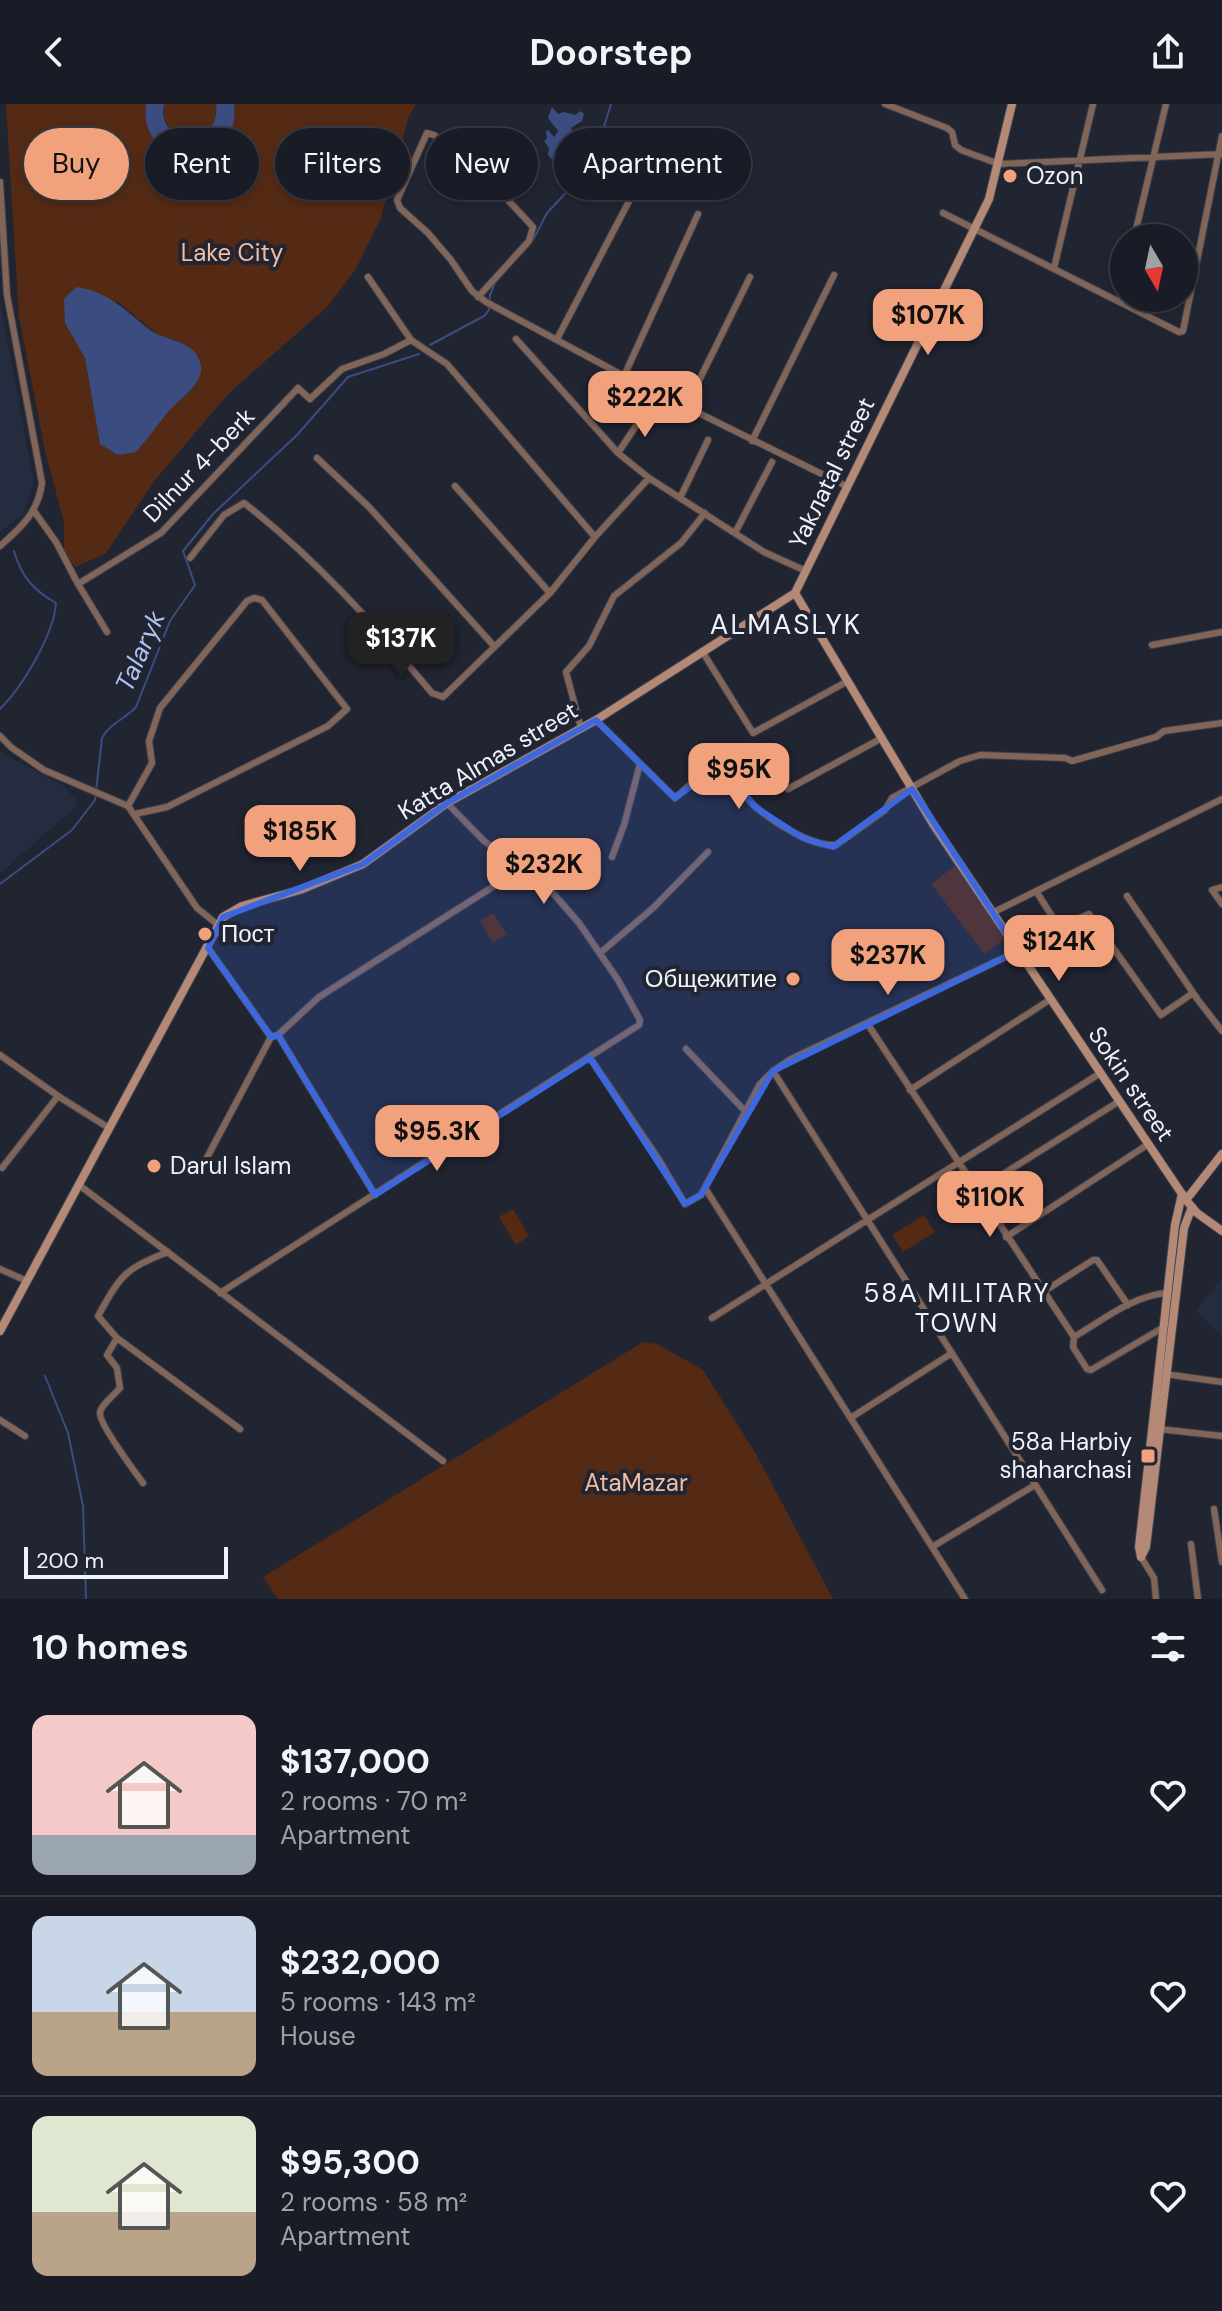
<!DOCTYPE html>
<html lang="en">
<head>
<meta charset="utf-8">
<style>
  :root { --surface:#191c26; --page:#22252e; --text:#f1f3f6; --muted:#9fa1a7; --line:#373a43; --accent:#f1a17c }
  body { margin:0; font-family:"DM Sans",sans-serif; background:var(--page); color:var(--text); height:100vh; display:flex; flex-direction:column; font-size:30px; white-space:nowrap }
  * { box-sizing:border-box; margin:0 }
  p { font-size:26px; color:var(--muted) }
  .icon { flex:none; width:44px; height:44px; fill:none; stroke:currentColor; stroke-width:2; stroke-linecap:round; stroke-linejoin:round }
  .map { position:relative; height:1495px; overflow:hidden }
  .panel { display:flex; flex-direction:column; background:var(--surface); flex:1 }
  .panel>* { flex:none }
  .top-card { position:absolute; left:24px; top:24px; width:800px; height:72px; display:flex; gap:16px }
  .needle { width:52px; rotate:171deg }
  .buttons { position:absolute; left:1110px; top:120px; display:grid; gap:16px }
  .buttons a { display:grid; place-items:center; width:88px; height:88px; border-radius:50%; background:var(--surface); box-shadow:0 4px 12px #0003,0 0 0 2px var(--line); font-size:40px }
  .scale { position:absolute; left:24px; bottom:20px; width:204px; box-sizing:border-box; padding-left:8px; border:4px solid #eff3fc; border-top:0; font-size:22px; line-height:28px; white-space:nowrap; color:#eff3fc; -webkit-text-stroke:6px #212532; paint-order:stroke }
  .price { position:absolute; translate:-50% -68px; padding:0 18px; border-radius:16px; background:var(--accent); color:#111; font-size:26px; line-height:52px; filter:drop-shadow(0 2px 4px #0008) }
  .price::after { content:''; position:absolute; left:50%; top:48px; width:24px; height:18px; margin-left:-12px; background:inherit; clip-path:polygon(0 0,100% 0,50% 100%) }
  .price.active { background:#222; color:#fff }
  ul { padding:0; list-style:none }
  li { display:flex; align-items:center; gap:24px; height:200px; padding:0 32px }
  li+li { border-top:2px solid var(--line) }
  li span { display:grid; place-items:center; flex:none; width:224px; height:160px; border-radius:16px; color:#555 }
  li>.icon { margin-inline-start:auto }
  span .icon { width:96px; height:96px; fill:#fffc; stroke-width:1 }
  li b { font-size:34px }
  h2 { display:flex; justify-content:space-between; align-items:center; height:96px; padding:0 32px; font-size:34px }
  .chip { padding:0 28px; border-radius:36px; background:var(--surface); box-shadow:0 4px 12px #0003,0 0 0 2px var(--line); font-size:28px; line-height:72px }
  .chip.active { background:var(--accent); color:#111 }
  header { display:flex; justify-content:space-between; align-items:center; height:104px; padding:0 32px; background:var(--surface); font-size:36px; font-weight:700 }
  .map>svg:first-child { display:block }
</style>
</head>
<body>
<header><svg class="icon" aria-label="back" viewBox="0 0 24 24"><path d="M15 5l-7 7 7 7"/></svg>Doorstep<svg class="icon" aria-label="share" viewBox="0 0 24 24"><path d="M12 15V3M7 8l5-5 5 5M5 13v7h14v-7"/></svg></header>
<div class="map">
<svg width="1222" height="1495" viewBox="0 0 1222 1495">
  <rect width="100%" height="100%" fill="#212532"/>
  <path fill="#262c3f" d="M0,198l34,182 -10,29 -24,20z
    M0,648l64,34 15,18 -79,69z
    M1222,1174v58l-26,-25z"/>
  <path fill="#542a15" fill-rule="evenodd" d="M6,0h140c-3,27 8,42 33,52l3,-19c-14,-7 -20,-17 -18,-33h52c2,17 -6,27 -21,34l-2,19c26,-4 45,-26 41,-53h182l-7,12 -29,104 -24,49 -29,38 -98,86 -74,87 -49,73 -30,14 -12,-12v-33l-19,-71 -26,-134zM117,197l41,34 24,8 8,48 -21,18 -15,21 -54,14 -15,-86z
    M956,761l49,74 -21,15 -53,-70z
    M493,809l14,21 -14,9 -13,-22z
    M513,1105l16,27 -13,9 -17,-28z
    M924,1111l11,17 -32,20 -11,-17z
    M643,1238l14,2 46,26 53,84 77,145h-555l-15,-22z"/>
  <path fill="#3b4c80" d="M146,0h18c-3,16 3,27 18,33l-2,19c-26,-9 -37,-25 -34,-52z
    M216,0h18c4,29 -13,50 -41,53l2,-19c16,-6 23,-17 21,-34z
    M552,3l6,7 6,-2 11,3 6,-4 3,3 -2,7 -11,7c6,11 9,27 -4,36l-12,-1 -7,-8 1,-7 -5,-7 3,-3 -1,-7 2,-1 6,7 4,-6 -10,-13z
    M76,183c32,4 50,24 74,43 14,10 39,10 48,27 13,24 -19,41 -31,56 -10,13 -20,26 -31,39l-18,3 -18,-11 -15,-86 -20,-35 -1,-24z"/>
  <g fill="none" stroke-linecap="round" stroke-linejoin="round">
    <path stroke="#3b4c80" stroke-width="2" d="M430,241l54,-29 5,-6 1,-15 5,-12 38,-43 14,-27 45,-48 19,-61
      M0,605c22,-21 54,-75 56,-106 -23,-13 -35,-27 -42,-52
      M0,780l72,-54 23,-30 7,-62c7,-14 23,-19 34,-31l34,-86 25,-36 -12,-34 30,-37 84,-79 51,-58 71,-23
      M45,1272l23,57 15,73 3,93"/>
    <g stroke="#3e424e" stroke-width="8">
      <path id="street" d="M885,0l62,24 5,4 3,13 6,5 38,14 223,-10
        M0,78l7,113 35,188c-4,29 -20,44 -42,63
        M943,109l236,119 4,-1 39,-195
        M1134,134l32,-134
        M1054,164l39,-164
        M368,173l43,63 36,24 148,173
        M478,193l51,-56 4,-14 -53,-57 -46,-35 -7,-2 -30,67 3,8 28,25 23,27 21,31 14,11 138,74 222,110
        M1120,198l4,-19
        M516,235l102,114 31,25 115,74 42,19
        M557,235l93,-178
        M624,272l74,-162
        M686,303l64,-130
        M752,337l82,-166
        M618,349l29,-44
        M317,354l52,49 125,139
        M455,382l95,107
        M680,394l28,-58
        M34,407l22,31 22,42 83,-51 137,-145 12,11 32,-30 42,-15 27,-14
        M735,429l37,-71
        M190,454l34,-43 20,-12c71,55 130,121 188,190l11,4 107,-104 45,-56 54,-59
        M78,480l29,48
        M1152,541l70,-13
        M702,547l51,82 95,-52
        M596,616l79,78 40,-35h7c11,14 21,34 35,45 18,15 55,39 79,37l49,-35 7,-12 68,-37 20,-6 85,3 7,3 84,-24 8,-6 58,-8
        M581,624l-15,-56 23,-26 25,-50 67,-53 24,-30
        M0,632l12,12 32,22 84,36 69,102 21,17
        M788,685l94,-51
        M128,702l24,-43 -3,-22 11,-33 87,-107 7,-3 8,2 85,109 -19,17 -161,81 -32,7
        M612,753l12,-32 16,-61
        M1222,783l-10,3 10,14
        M1036,787l23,36 30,-13 72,101 32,-22
        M1127,792l71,104 24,31
        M994,808l228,-113
        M208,844l63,89
        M600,849l53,-45 55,-56
        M867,919l207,314c29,-17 59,-42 94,-44
        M686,945l59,62
        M0,951l61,43 48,30
        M590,954l69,102 26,44 16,-9 59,-111 13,-13 18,-12 227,-108
        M773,967l329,519
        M910,986l141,-91
        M202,1063l69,-130 7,-2
        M2,1064l56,-72
        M79,1081l364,276
        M705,1084l260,411
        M976,1087l142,-89
        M375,1091l-97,-160 41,-38 194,-123 5,-8
        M1006,1133l141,-92
        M168,1148c-44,17 -47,23 -70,64l19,22 123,91
        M0,1165l27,12
        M1043,1188l50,-32h4l31,45
        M220,1189l419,-268 1,-5 -22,-40 -39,-57 -34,-39 -61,-43 -37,-38
        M712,1214l387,-244
        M1074,1233l-1,10 14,22 4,1 73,-43
        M117,1234l-10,17 10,13 3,20c-5,6 -20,18 -20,25 -1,11 35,59 43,70
        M1165,1270l57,8
        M852,1313l100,-64
        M0,1316l25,16
        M1159,1325l63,7
        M1214,1405l8,53
        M1191,1440l7,55
        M932,1443l103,-62
        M1141,1453l13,21 2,21"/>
    </g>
    <g stroke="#3e424e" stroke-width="10">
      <path id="secondary" d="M795,489l138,231 253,376 11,13 25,18
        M795,489l194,-394 23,-95
        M1186,1096l36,-46
        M0,1227l223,-414 19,-11 58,-16 63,-26 84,-61 149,-83 199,-127
        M1141,1453l-2,-10 36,-322 7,-31
        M1141,1453l5,-10 38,-319 8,-21"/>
    </g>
    <use href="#street" stroke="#816559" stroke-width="6"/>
    <use href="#secondary" stroke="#b48975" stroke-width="8"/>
  </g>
  <path fill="#3c67dd" fill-opacity="0.2" stroke="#3c67dd" stroke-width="6" stroke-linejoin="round" d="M596,616l79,78 47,-35 33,44 48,31 30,9 79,-58 106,162 -245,120 -72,124 -16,9 -95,-146 -215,137 -97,-160 -7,2 -63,-89 15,-31 140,-53 84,-61z"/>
  <g fill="#f1a17c" stroke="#212532" stroke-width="3">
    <circle cx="1010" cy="72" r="8"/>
    <circle cx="205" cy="830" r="8"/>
    <circle cx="793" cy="875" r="8"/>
    <circle cx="154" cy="1062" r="8"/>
    <rect x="1140" y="1344" width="16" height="16" rx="4"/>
  </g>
  <g text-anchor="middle" stroke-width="8" stroke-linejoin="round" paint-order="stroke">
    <g font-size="24" fill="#eff3fc" stroke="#212532" text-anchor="start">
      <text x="1026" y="80">Ozon</text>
      <text x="221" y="838">Пост</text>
      <text x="777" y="883" text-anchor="end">Общежитие</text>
      <text x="170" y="1070">Darul Islam</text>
      <text x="1132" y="1346" text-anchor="end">58a Harbiy<tspan x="1132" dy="28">shaharchasi</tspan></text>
    </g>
    <g font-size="24" fill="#f3bda3" stroke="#212532">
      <text x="232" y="157">Lake City</text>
      <text x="636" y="1387">AtaMazar</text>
    </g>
    <g font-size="24" fill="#eff3fc" stroke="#212532">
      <text transform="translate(199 361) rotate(-46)" y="8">Dilnur 4-berk</text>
      <text transform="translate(832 369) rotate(-64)" y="8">Yakлatal street</text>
      <text transform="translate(488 657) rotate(-31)" y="8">Katta Almas street</text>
      <text transform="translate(1131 980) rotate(56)" y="8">Sokin street</text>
    </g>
    <g font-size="26" font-style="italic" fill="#afc2f2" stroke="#212532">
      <text transform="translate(140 547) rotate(-66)" y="9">Talaryk</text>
    </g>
    <g font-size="26" letter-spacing="2" fill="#eff3fc" stroke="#212532">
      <text x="957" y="1198">58А MILITARY<tspan x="957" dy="30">TOWN</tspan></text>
    </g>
    <g font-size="28" letter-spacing="2" fill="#eff3fc" stroke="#212532">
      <text x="786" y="530">ALMASLYK</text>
    </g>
  </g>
</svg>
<div class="buttons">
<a><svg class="needle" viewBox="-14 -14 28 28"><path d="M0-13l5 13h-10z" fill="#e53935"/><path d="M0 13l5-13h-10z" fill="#9fa1a7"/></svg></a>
</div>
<div class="scale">200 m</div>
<b class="price" style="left:928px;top:253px">$107K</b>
<b class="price" style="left:645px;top:335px">$222K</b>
<b class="price active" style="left:401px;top:576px">$137K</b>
<b class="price" style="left:739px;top:707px">$95K</b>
<b class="price" style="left:300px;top:769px">$185K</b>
<b class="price" style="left:544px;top:802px">$232K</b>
<b class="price" style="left:1059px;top:879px">$124K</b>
<b class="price" style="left:888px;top:893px">$237K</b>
<b class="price" style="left:437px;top:1069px">$95.3K</b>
<b class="price" style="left:990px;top:1135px">$110K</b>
<div class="top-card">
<a class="chip active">Buy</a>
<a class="chip">Rent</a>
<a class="chip">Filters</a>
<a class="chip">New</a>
<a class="chip">Apartment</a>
</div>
</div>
<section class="panel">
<h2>10 homes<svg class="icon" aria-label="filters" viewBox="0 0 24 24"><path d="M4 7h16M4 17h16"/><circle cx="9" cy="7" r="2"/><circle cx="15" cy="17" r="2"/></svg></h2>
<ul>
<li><span style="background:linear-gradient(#f6c9c9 75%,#9aa5b1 0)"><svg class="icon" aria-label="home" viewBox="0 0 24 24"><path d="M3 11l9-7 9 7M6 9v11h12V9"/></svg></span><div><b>$137,000</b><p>2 rooms · 70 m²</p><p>Apartment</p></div><svg class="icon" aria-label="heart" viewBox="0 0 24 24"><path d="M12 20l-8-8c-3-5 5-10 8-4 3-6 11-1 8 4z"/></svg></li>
<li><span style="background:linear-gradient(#c9d6e8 60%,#b9a48a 0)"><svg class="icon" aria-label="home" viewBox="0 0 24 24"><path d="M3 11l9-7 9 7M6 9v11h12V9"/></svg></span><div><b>$232,000</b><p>5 rooms · 143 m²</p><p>House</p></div><svg class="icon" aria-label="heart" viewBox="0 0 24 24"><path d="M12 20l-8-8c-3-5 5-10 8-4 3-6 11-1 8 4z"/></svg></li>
<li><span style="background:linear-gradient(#dfe7d0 60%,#b9a48a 0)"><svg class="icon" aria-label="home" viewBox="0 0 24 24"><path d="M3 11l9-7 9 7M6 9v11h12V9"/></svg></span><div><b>$95,300</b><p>2 rooms · 58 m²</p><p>Apartment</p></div><svg class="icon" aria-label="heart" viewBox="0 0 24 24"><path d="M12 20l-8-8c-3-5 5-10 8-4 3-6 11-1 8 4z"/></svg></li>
</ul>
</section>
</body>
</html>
